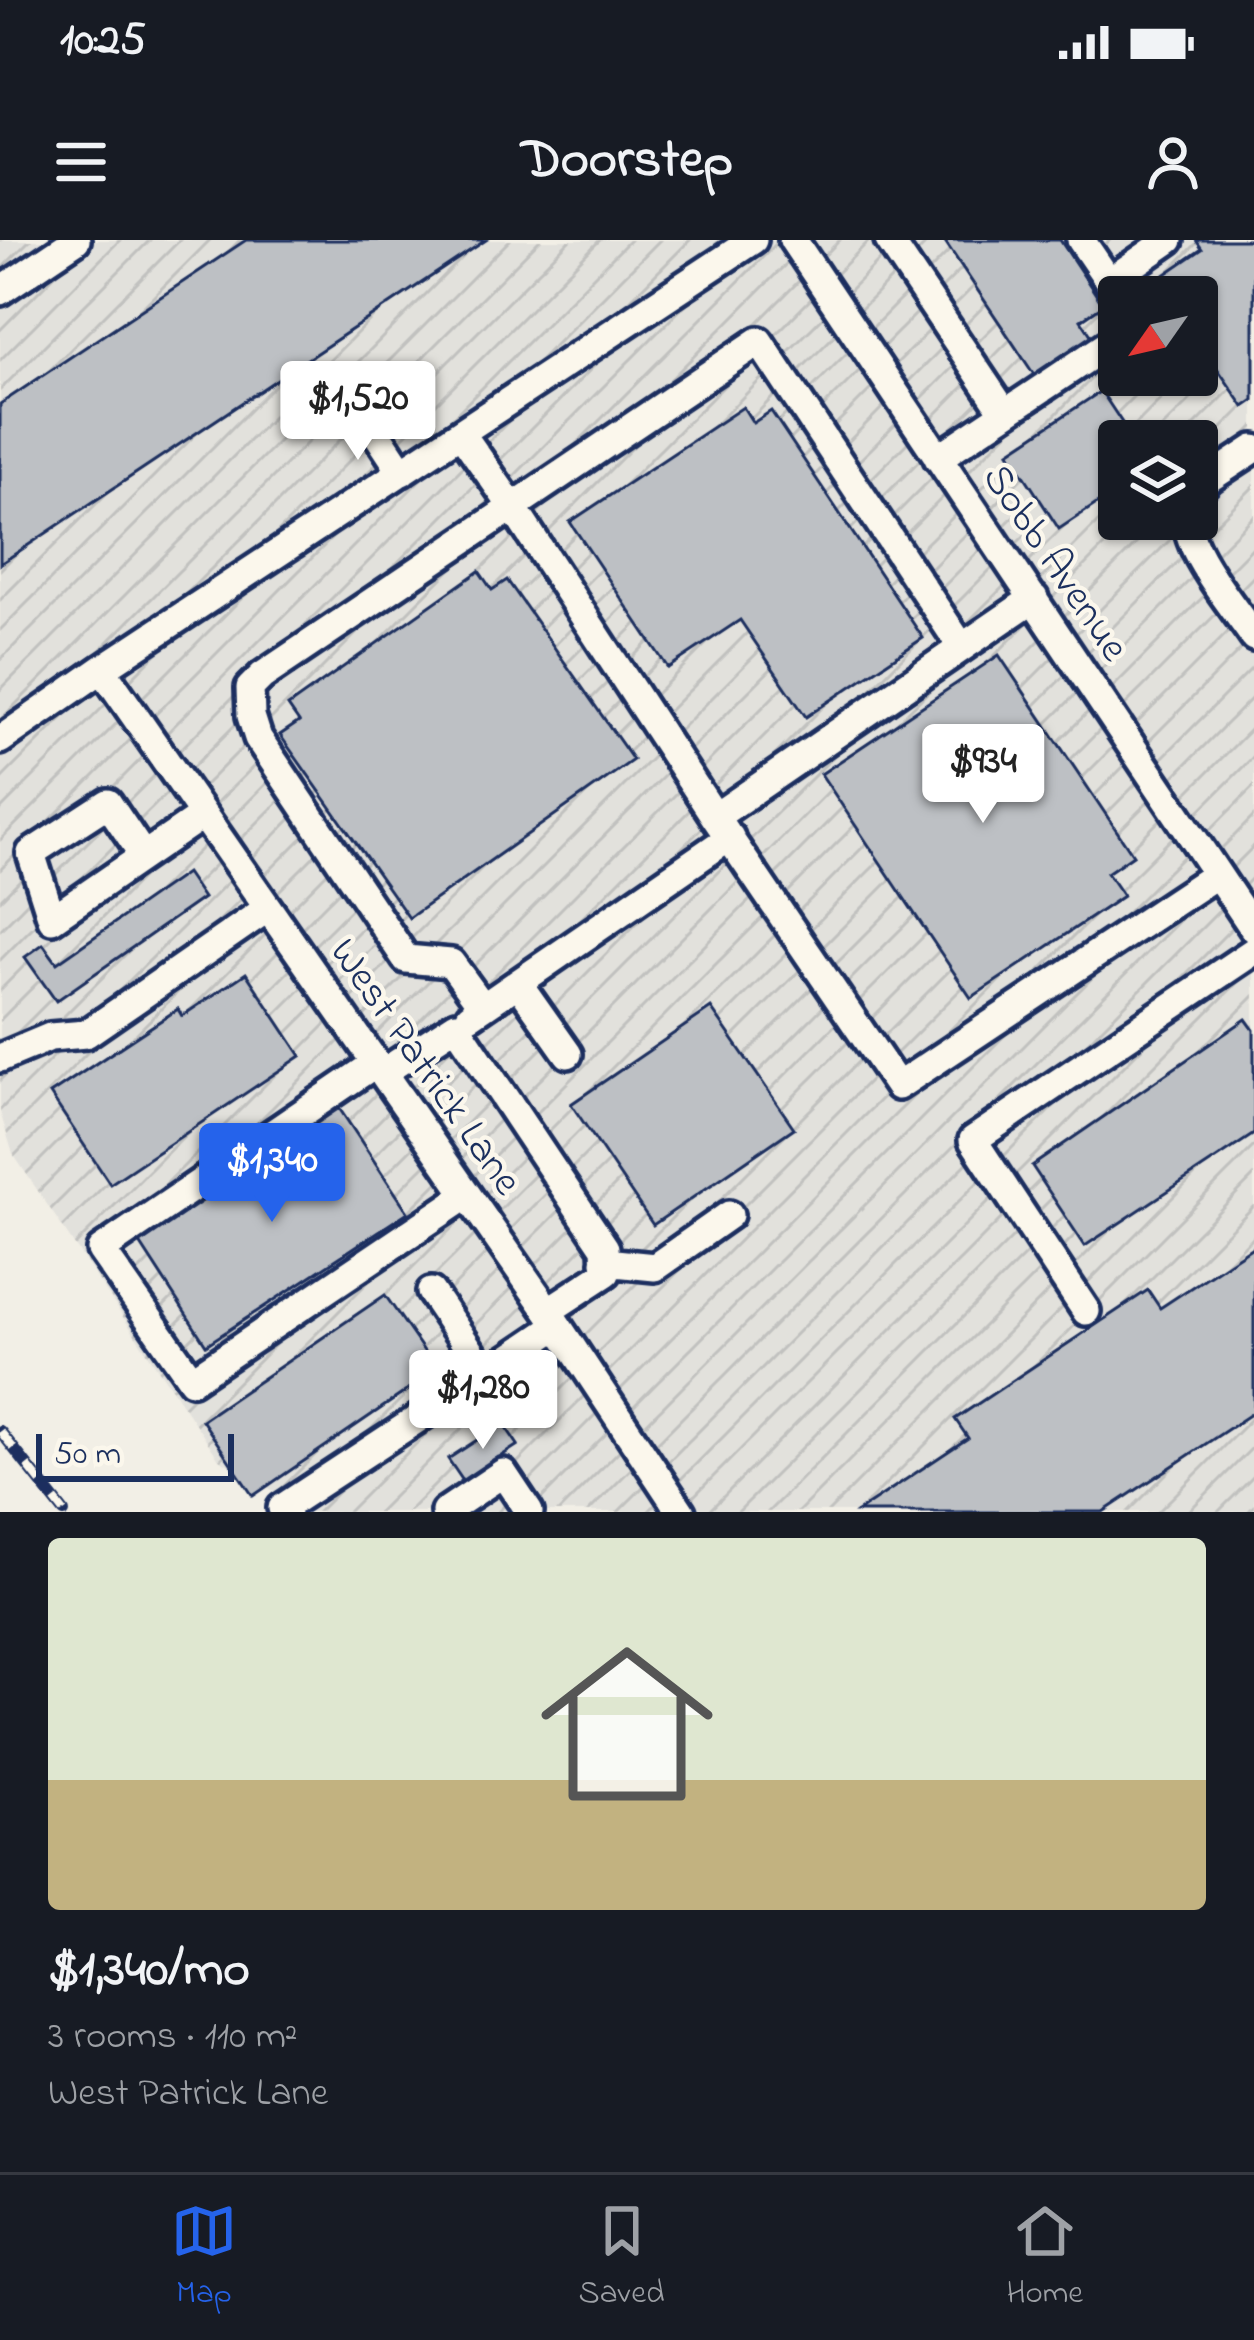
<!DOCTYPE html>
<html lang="en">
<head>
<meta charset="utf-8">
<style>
  :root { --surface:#171b24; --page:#20242c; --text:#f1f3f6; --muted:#9ea1a6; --line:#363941; --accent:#2563eb }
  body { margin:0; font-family:"Indie Flower",sans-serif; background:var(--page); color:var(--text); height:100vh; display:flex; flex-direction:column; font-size:45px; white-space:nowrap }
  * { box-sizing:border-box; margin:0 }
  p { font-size:39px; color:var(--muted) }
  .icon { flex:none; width:66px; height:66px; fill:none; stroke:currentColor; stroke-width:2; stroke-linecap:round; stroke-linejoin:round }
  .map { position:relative; height:1272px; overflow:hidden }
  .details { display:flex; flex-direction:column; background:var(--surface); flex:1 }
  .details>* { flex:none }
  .needle { width:78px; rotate:236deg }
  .controls { position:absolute; left:1098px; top:36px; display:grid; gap:24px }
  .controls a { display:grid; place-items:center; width:120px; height:120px; border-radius:12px; background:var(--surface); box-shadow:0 3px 9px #0004; font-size:60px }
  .scale { position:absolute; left:36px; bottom:30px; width:198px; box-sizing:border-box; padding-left:12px; border:6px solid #1b2f5e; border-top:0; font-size:33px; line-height:42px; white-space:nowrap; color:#1b2f5e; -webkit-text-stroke:9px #fbf7ec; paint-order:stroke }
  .price { position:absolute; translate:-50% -102px; padding:0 27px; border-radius:12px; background:#fff; color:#222; font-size:39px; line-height:78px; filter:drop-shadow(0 3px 6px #0008) }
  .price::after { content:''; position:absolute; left:50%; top:72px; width:36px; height:27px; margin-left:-18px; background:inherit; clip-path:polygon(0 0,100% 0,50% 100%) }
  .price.current { background:var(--accent); color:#fff }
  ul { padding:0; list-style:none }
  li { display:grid; align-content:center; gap:24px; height:636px; padding:0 48px }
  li+li { border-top:3px solid var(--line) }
  li span { display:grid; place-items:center; height:372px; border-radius:12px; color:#555 }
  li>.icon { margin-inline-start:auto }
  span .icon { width:216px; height:216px; fill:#fffc; stroke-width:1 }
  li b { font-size:51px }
  .status { display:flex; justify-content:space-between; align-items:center; height:84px; padding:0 60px; background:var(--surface); direction:ltr }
  .status svg { height:33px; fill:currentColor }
  header { display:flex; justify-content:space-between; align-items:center; height:156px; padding:0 48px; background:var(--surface); font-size:54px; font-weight:700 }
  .tab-bar { display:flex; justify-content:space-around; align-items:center; height:168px; border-top:3px solid var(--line); background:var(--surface); font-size:33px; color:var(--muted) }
  .tab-bar a { display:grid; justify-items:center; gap:6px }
  .tab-bar .current { color:var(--accent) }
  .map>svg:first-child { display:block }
</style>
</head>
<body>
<div class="status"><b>10:25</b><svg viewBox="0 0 49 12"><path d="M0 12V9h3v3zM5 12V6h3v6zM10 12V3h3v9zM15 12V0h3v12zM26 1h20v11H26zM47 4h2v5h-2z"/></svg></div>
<header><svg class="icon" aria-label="menu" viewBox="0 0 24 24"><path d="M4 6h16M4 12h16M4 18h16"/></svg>Doorstep<svg class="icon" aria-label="person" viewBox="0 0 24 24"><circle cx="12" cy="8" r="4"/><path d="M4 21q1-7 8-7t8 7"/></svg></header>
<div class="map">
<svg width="1254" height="1272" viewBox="0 0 1254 1272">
  <defs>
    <pattern id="industrial-furrows" width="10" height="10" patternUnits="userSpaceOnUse" patternTransform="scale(3)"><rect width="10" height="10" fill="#e2e1dc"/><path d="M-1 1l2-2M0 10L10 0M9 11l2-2" fill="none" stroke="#c1c1bf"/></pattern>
  </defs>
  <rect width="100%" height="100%" fill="#f2efe6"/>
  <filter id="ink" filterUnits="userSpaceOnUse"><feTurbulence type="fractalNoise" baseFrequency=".00833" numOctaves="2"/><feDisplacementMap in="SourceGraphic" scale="24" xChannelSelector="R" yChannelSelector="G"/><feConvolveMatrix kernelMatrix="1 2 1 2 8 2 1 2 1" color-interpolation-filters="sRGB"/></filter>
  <g filter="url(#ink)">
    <path fill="url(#industrial-furrows)" fill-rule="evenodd" d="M0,0h1254v1272h-944l-91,-53 -206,-305 -13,-42zM1119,57h78v78h-78zM1119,201h78v78h-78z"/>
    <path fill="#bdc0c4" stroke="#1b2f5e" stroke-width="3" d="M246,0h240l-486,324v-160z
      M944,0h116l43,65 -22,15 12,18 -58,38z
      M1196,0h58v160l-10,7 -47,-68v-42h-28l-12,-17 45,-31z
      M1101,151l33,50h-15v48l-60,40 -50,-77z
      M743,167l10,16 18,-12 152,227 -117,79 -66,-97 -72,48 -98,-146z
      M479,331l13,19 15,-10 126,180 -224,158 -129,-183 19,-13 -11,-16z
      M999,415l134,200 -26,18 16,23 -152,102 -150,-224z
      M186,633l17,25 -147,103 -31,-44 18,-13 14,19z
      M246,733l55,83 -191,128 -60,-90 128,-85 4,7z
      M711,768l83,120 -141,97 -82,-121z
      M1246,779l8,11v104l-169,112 -53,-80z
      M337,865l71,107 -202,133 -70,-108z
      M1254,1006v166l-151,100h-246l111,-74 -13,-19 193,-129 12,18z
      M385,1055l52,75 -184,126 -51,-76z
      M503,1183l15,22 -55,36 -15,-22z"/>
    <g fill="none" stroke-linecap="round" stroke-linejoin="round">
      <g stroke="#1b2f5e" stroke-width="36">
        <path id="minor" d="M793,0l461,689
          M889,0l116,173
          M1081,0l36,53
          M1110,41l59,-41
          M0,51l76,-51
          M352,156l50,76
          M461,193l51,73 203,311 183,269 319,-212
          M938,218l181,-121
          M1197,251l13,-13 44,-29
          M1188,279c-3,31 48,91 66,118
          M102,429l446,642 133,201
          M0,500l102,-71 651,-429
          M715,577l319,-219
          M143,615l-35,-52 -77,50 21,66 151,-104
          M518,743l50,71
          M483,767l-32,-44 -45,-4 -148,-221 -7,-22 -1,-28 12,-12 497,-335 202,305
          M470,776l260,-179
          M0,818l50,-21 36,-3 182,-126
          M376,823l-275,187 91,130 275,-185
          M382,833l74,-48 149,223 1,25 -58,38
          M605,1022l50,5 74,-52
          M431,1052l55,82 71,-48
          M1086,1071l-113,-171 281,-189
          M287,1272l-5,-4 204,-134
          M445,1272l58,-39 26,39"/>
      </g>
      <use href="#minor" stroke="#fbf7ec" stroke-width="27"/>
      <g stroke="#1b2f5e" stroke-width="12">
        <path id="rail" d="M0,1191l64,81"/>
      </g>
      <use href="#rail" stroke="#fbf7ec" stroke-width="8" stroke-dasharray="22" stroke-linecap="butt"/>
    </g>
  </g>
  <g text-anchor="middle" stroke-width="9" stroke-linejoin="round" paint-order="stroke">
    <g font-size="42" fill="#1b2f5e" stroke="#fbf7ec">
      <text transform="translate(1058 321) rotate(56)" y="15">Sobb Avenue</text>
      <text transform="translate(428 825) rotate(55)" y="15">West Patrick Lane</text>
    </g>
  </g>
</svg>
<div class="controls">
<a><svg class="needle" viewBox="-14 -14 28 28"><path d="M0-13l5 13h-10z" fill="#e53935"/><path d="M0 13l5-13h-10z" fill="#9ea1a6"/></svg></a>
<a><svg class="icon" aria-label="layers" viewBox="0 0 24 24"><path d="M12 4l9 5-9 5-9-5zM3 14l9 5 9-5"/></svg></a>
</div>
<div class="scale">50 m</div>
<b class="price" style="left:358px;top:223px">$1,520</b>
<b class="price" style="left:983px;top:586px">$934</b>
<b class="price current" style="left:272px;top:985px">$1,340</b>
<b class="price" style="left:483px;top:1212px">$1,280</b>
</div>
<section class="details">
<ul>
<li><span style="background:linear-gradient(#dfe7d0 65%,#c2b280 0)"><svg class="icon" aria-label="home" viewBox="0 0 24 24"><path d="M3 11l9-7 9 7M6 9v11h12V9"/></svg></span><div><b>$1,340/mo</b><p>3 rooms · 110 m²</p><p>West Patrick Lane</p></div></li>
</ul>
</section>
<nav class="tab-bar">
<a class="current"><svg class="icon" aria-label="map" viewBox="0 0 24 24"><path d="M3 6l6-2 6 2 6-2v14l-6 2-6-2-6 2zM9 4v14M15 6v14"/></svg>Map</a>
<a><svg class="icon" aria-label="saved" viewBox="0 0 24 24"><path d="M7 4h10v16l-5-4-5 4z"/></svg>Saved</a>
<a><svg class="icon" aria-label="home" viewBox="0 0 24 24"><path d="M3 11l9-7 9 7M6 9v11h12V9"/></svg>Home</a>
</nav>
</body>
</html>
